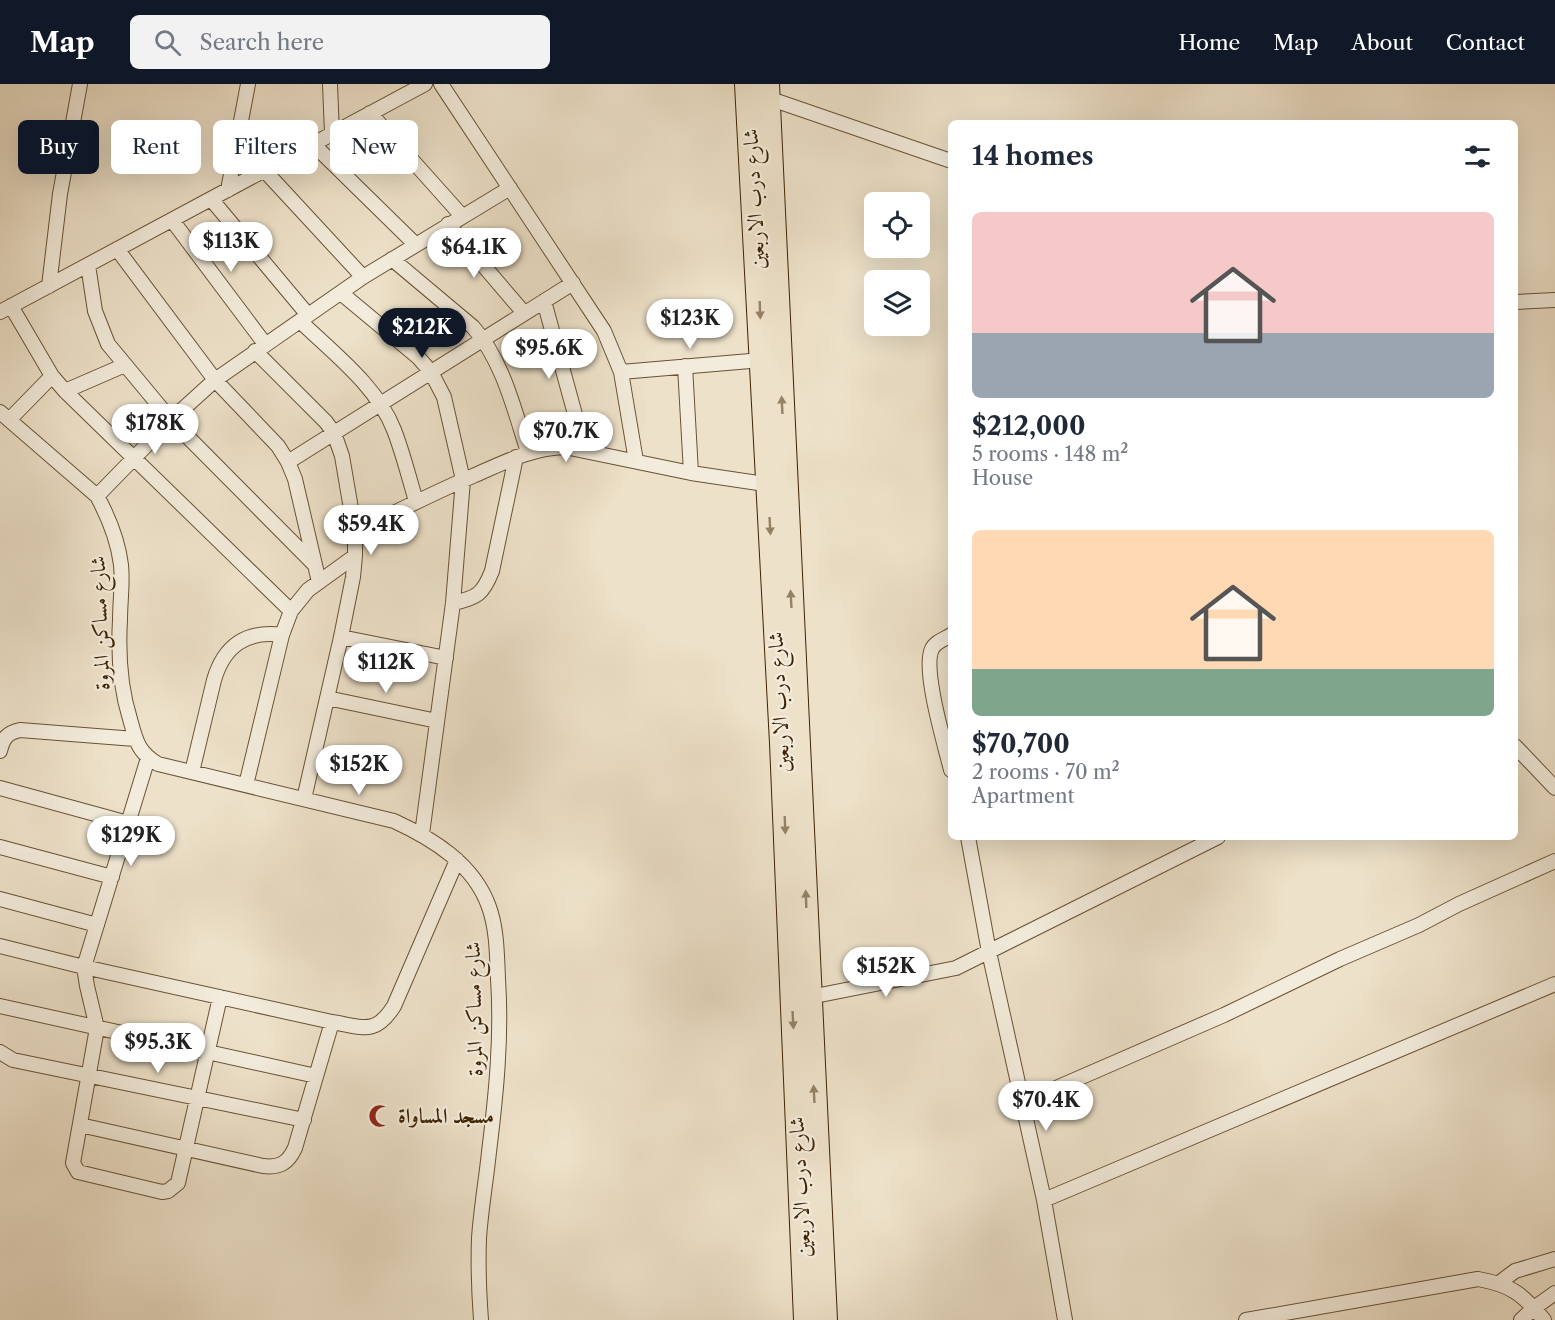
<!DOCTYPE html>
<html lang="en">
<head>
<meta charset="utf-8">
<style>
  :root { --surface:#fff; --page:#f2f2f3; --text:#1f2937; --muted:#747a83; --accent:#111827 }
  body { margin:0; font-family:"Libre Caslon Text",Amiri,serif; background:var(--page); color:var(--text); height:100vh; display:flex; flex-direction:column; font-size:22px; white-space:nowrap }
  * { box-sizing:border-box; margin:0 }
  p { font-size:20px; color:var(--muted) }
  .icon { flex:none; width:33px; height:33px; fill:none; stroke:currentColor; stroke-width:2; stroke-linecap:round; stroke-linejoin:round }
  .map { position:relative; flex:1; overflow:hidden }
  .details { position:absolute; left:948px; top:36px; width:570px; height:720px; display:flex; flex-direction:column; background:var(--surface); border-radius:9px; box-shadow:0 6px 24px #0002 }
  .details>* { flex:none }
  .top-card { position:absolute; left:18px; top:36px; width:570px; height:54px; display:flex; gap:12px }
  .fabs { position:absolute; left:864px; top:108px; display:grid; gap:12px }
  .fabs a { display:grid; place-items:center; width:66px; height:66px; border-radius:9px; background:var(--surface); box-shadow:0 6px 24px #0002; font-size:30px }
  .price { position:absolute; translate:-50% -51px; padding:0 14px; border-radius:21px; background:#fff; color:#222; font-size:20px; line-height:39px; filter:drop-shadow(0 2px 3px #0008) }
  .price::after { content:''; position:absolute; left:50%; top:36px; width:18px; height:14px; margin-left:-9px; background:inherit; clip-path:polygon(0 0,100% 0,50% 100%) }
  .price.current { background:var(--accent); color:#fff }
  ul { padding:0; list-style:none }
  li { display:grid; align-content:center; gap:12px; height:318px; padding:0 24px }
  li span { display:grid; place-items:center; height:186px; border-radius:9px; color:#555 }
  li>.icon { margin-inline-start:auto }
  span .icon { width:108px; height:108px; fill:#fffc; stroke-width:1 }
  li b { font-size:26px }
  h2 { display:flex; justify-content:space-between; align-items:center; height:72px; padding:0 24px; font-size:26px }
  .chip { padding:0 21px; border-radius:9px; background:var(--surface); box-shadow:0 6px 24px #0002; font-size:21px; line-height:54px }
  .chip.current { background:var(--accent); color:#fff }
  header { display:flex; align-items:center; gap:36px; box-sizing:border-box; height:84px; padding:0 30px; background:var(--accent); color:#fff }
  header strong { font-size:28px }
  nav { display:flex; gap:33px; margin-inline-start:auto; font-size:21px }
  .search { width:420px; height:54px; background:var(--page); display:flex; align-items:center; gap:15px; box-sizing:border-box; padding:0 21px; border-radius:9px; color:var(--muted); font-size:22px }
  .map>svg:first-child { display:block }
</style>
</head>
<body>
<header>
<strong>Map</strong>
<div class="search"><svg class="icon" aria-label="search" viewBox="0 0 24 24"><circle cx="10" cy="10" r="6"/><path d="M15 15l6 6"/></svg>Search here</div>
<nav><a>Home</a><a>Map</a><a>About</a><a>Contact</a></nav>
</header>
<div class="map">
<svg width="1555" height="1236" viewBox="0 0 1555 1236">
  <rect width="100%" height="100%" fill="#ede1c9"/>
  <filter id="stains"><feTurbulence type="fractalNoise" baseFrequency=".00333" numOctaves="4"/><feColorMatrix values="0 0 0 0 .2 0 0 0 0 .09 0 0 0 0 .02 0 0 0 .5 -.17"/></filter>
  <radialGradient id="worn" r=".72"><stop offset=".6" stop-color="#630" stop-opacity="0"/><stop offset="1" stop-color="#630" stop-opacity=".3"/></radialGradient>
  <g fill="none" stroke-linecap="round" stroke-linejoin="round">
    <g stroke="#695235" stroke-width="16">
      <path id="street" d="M330,0l2,50
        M441,0l163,247 17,41 15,89
        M768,14l183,63
        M370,29l92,103
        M313,60l102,100
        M264,86l99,107
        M228,106l20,-106
        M211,115l97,116
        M172,136l93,124
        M448,140l76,89
        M117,165l98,131 63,66 10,16 7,17 24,103
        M392,175l81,68c30,34 41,82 55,125
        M88,181l7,46 13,33 63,76 143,144
        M49,202l11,-92 20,-110
        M341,209l77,64 13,15 13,25 19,83 -10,123 -31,231
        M544,217l41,150
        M1515,218l40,-2
        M11,222l41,70 13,15 226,220
        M0,228l425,-228
        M300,237c33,32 77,65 94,109 9,23 15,48 22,71
        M255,267l71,71 8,11 8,23 13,76v24l-2,21 -12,60 -37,162
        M685,282l6,107
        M621,288l141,-12
        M65,307l60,-26
        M0,328l97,84c12,22 21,44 24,69 2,18 -1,36 -1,55 -2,34 0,67 10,99 6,22 8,33 28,45l236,57c39,18 80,43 95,86 8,22 8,49 9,72 4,58 -2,116 -9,173 -3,29 -8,57 -10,86 -1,27 0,55 2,82
        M9,336l43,-44
        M288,378l285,-179
        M97,412l74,-76 44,-40 148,-103 147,-89
        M355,448c39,-19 78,-39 118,-56 30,-13 58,-28 92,-29l126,26 81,12
        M453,519c24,-5 30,-9 39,-32l24,-114
        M951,551c-6,4 -16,7 -19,14 -10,20 13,96 19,121
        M341,553l105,21
        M327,614l110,23
        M1515,662l40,42
        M0,667c3,-13 7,-18 20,-21l115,9
        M148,674l-64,209 3,19 10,42 -24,135 5,9 84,20 6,-1 10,-8 42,-186
        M192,688l22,-92c10,-34 32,-50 68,-45
        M246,701l36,-150 9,-24 17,-21 47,-34
        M0,704l128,35
        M968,753l21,115 55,248 21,120
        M0,763l112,30
        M0,815l97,26
        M0,862l84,21 248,55c31,5 43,14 62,-16l63,-146
        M810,913l146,-29 262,-131
        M0,922l316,70
        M0,968l13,8 291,60
        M1024,1018l200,-87 116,-56 79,-34 40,-21 96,-43
        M80,1041l183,41c17,2 25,-3 32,-18l37,-126
        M1044,1116l511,-216
        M1499,1199l16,-12 40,-12
        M1246,1236l232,-41c33,6 45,15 66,41
        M1521,1236l13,-12 21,-15"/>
    </g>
    <g stroke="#3d2304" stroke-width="26">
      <path id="highway" d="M747,0l35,659 24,577
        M767,0l58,1236"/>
    </g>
    <use href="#street" stroke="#f3ecdc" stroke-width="14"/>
    <use href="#highway" stroke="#ede1c9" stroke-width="24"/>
  </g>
  <defs><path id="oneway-solid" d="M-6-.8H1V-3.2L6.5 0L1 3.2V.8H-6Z" transform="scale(1.5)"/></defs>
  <g fill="#958266">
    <use href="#oneway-solid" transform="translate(760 226) rotate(88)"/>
    <use href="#oneway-solid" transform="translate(782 321) rotate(-93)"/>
    <use href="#oneway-solid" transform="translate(770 442) rotate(87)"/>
    <use href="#oneway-solid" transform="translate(791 515) rotate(-93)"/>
    <use href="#oneway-solid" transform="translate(785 741) rotate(88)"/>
    <use href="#oneway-solid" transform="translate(806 815) rotate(-92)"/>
    <use href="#oneway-solid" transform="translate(793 936) rotate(87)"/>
    <use href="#oneway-solid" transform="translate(814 1010) rotate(-93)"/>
  </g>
  <defs>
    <g id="mosque-bare" transform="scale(1.8)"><path d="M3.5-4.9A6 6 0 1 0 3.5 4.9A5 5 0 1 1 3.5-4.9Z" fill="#8f2418" stroke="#f3ecdc" stroke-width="2.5" paint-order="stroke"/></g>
  </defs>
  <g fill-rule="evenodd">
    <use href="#mosque-bare" x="380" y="1032"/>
  </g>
  <g text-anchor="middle" stroke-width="4.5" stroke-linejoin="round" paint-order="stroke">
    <g font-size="21" fill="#3d2304" stroke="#f3ecdc">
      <text transform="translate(754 115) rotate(-93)" y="7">شارع درب الاربعين</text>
      <text transform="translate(100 539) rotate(-92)" y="7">شارع مساكن المروة</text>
      <text transform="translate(779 618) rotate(-93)" y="7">شارع درب الاربعين</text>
      <text transform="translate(474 925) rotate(-91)" y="7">شارع مساكن المروة</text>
      <text transform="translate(800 1103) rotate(-93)" y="7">شارع درب الاربعين</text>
    </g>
    <g font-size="21" font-weight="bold" fill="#3d2304" stroke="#f3ecdc" text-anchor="start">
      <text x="398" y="1039">مسجد المساواة</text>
    </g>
  </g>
  <rect width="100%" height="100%" filter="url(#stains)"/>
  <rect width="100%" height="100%" fill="url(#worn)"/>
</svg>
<div class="fabs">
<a><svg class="icon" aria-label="locate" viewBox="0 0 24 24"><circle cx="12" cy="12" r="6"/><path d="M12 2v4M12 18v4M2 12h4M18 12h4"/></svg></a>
<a><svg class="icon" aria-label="layers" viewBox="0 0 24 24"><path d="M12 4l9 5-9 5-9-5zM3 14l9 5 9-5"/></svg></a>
</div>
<b class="price" style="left:231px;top:189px">$113K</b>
<b class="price" style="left:474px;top:195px">$64.1K</b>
<b class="price" style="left:690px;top:266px">$123K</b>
<b class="price current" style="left:422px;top:275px">$212K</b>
<b class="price" style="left:549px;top:296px">$95.6K</b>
<b class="price" style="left:155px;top:371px">$178K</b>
<b class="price" style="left:566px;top:379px">$70.7K</b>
<b class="price" style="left:371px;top:472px">$59.4K</b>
<b class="price" style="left:386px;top:610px">$112K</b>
<b class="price" style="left:359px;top:712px">$152K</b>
<b class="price" style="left:131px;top:783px">$129K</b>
<b class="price" style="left:886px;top:914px">$152K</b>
<b class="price" style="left:158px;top:990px">$95.3K</b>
<b class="price" style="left:1046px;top:1048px">$70.4K</b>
<div class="top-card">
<a class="chip current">Buy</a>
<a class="chip">Rent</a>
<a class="chip">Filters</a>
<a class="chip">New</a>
</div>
<section class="details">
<h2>14 homes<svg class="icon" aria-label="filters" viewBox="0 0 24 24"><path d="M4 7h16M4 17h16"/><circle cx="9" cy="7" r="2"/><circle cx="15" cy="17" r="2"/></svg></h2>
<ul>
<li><span style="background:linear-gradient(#f6c9c9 65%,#9aa5b1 0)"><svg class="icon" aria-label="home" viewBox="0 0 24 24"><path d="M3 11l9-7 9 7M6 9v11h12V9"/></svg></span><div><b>$212,000</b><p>5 rooms · 148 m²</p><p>House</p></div></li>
<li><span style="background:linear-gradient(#ffd9b3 75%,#7fa58c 0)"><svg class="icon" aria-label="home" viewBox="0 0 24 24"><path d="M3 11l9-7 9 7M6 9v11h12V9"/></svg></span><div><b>$70,700</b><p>2 rooms · 70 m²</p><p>Apartment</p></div></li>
</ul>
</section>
</div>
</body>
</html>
